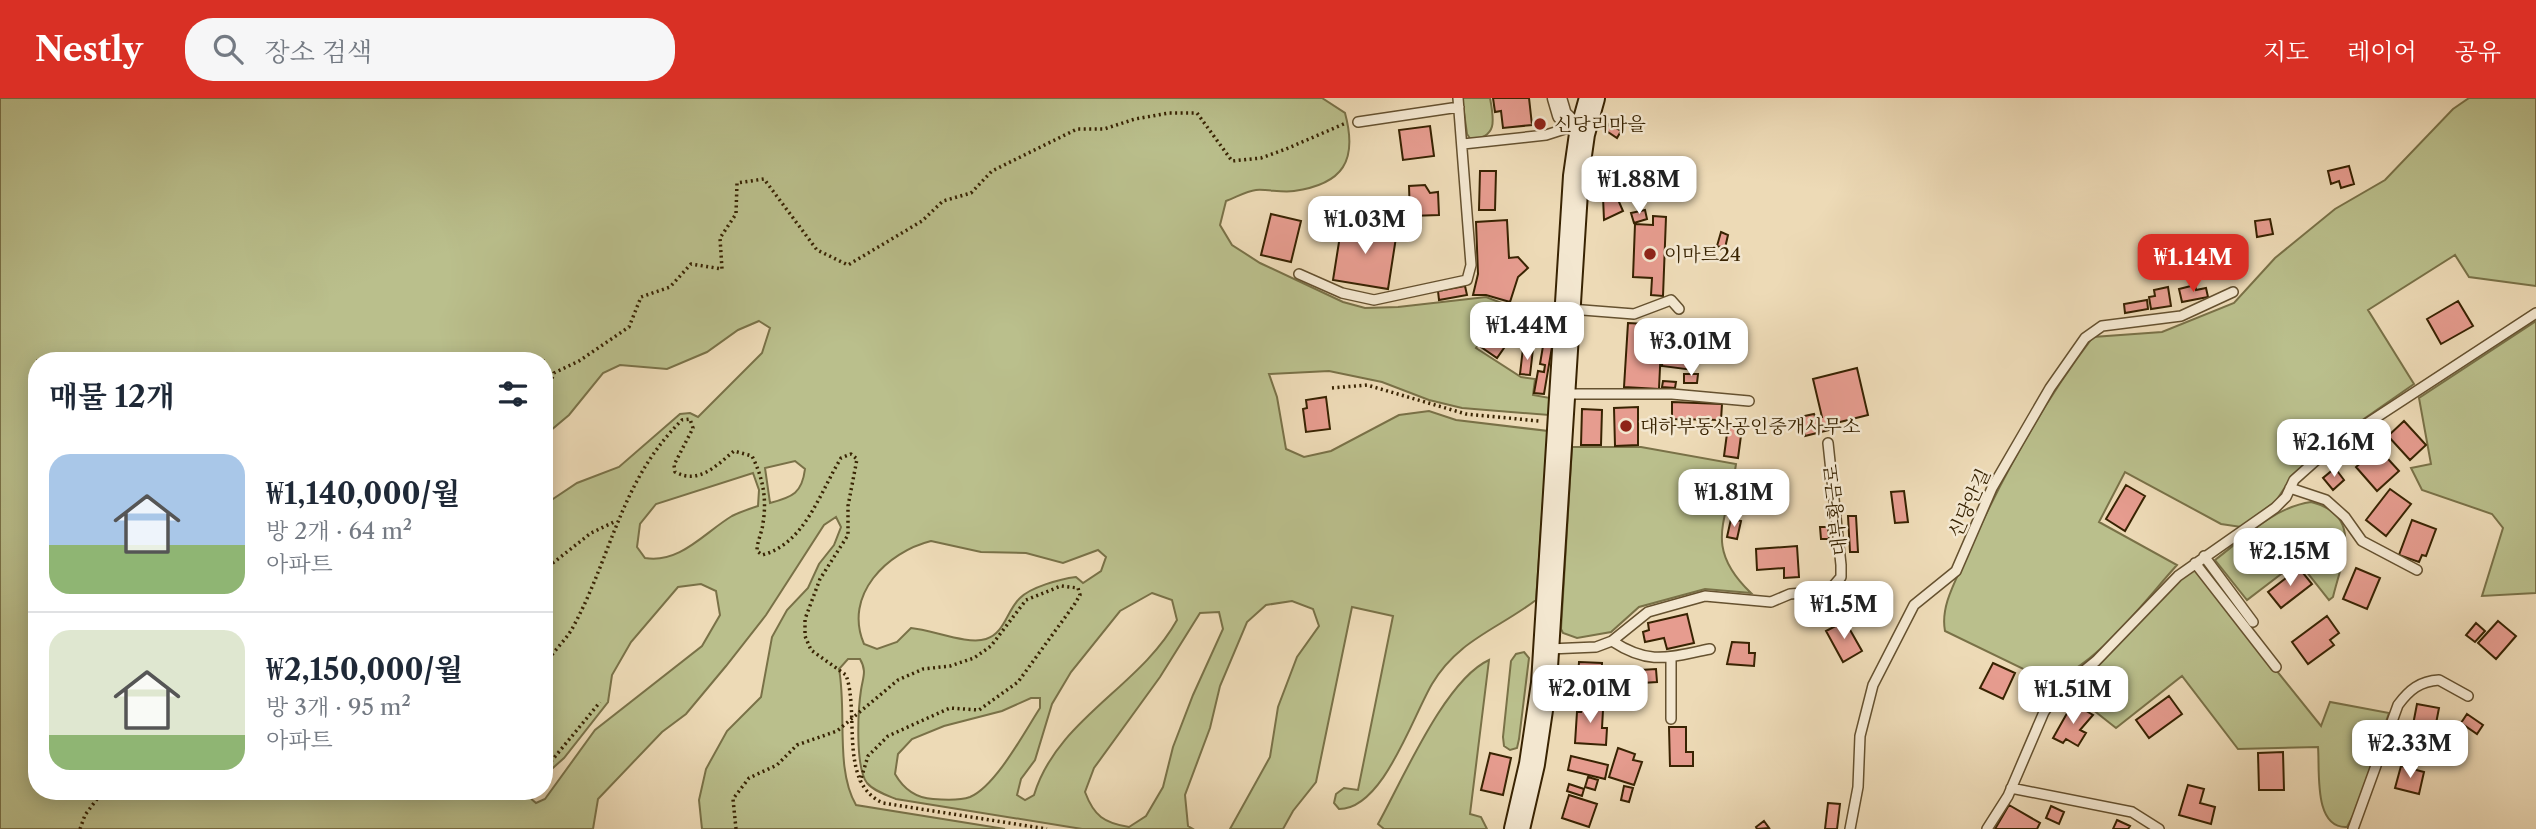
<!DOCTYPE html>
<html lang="ko">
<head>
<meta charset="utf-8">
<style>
  :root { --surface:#fff; --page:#f6f6f7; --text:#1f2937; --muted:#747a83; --line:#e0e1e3; --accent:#d93025 }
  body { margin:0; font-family:"Libre Caslon Text","Noto Serif KR",serif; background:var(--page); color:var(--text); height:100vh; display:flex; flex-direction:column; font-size:26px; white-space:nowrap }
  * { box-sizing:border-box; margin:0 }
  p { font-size:23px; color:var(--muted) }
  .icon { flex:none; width:38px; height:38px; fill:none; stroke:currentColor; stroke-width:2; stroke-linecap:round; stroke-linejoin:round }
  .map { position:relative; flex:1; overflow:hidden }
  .drawer { position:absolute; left:28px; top:254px; width:525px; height:448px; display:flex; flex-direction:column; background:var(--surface); border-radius:28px; box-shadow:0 4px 18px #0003 }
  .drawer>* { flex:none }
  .price { position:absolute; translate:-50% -60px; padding:0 16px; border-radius:14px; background:#fff; color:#222; font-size:23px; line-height:46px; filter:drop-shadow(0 2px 4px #0008) }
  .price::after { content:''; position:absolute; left:50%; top:42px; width:21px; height:16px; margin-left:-10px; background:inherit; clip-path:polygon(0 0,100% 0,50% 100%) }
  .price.selected { background:var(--accent); color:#fff }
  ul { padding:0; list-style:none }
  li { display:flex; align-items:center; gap:21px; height:175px; padding:0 21px }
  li+li { border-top:2px solid var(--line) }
  li span { display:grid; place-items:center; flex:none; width:196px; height:140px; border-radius:21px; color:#555 }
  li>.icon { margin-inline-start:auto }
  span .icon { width:84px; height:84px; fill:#fffc; stroke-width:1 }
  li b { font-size:30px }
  h2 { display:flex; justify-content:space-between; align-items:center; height:84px; padding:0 21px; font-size:30px }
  header { display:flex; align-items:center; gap:42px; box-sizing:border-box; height:98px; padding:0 35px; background:var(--accent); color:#fff }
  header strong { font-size:33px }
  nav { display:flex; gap:38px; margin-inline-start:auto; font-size:24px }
  .search { width:490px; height:63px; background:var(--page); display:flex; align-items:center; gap:18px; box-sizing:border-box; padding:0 24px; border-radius:28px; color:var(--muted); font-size:26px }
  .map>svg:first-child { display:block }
</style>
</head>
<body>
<header>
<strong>Nestly</strong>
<div class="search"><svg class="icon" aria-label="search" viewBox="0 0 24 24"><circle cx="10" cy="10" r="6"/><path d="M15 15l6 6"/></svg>장소 검색</div>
<nav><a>지도</a><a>레이어</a><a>공유</a></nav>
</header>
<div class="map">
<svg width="2536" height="731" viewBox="0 0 2536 731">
  <rect width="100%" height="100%" fill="#eddab6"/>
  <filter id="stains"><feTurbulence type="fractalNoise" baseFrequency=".00286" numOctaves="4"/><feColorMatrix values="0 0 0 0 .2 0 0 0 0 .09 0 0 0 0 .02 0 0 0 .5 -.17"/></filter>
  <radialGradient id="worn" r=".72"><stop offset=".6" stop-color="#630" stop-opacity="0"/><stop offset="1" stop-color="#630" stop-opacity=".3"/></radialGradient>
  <path fill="#babf8c" stroke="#797147" stroke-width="2" fill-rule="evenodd" d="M0,0h1322l23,15c13,48 -2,71 -51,78 -12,2 -26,-2 -38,-1 -10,1 -21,8 -30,11l-6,24 12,20 28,18 83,39 22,6 33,-1 88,-10 21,8 -31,43 45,29 14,2 -2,16 17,3 -1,17 -87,-7 -33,-8 -47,-18 -53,-11 -60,3 8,23 9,52 18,8 27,-6 68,-36 30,-4 27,9 92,11 -12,169c-38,29 -78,40 -104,84 -20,34 -49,125 -93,125l-5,-6 2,-9 8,-6 14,2 35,-174 -41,-9 -36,175 -23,29 -10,18h-53l40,-72 8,-50 19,-50 22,-31 -6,-17 -21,-8 -26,4 -19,17 -27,64 -10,42 -25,67 3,31 5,3h-111l-186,-30c-10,-4 -22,-8 -29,-16 -12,-16 -9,-73 -6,-93 2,-13 6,-19 -1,-31h-12l-9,10c8,43 -4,100 17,136l149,24h-303l-3,-29 7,-31 21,-38 34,-34 11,-60 15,-27 21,-22 11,-24 15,-19 7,-18 -5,-10 -12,8 -58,90 -40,51 -40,48 -24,18 -64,67 -5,30h-593zM759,223l11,7 -8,25 -64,64 -8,-4 -10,1 -61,53 -42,16 -33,22v271l20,-18 44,-56 4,-27 19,-33 47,-55 23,-3 15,7 4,24 -18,31 -107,84 -50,69 -9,4 -7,-6 2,-6h-494v-431h507v76l25,-21 34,-42 17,-8 47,4 40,-17 31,-22zM795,363l10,8c-3,24 -12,28 -35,34l-5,-35zM753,375l6,17 -1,16c-9,3 -18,6 -26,10 -27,16 -52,48 -87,42l-8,-11 3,-23 16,-20zM931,443l50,11 45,1 37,10 35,-13 8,7 -5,14 -18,12 -7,-6c-16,2 -45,10 -56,21 -13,12 -15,35 -34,41 -19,6 -53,-9 -75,-11l-14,14 -20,7 -13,-5c-21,-49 23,-92 67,-103zM1152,495l20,7 5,20c-37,67 -120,99 -143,175l-9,5 -8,-5 4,-16 14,-19 17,-56 19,-32 49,-61zM1219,514l4,17 -30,66 -20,52 -10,40 -17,29 -17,11c-25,-4 -35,-11 -44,-35l9,-24 66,-91 40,-64zM1031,600h9v10c-15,23 -44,78 -70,89 -11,4 -25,3 -37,2 -18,-1 -30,-11 -38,-25l3,-20 14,-15 32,-13 58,-15z
    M1462,0h28c4,22 8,39 -19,42l-4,-6z
    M2469,0h67v188l-67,-9 -14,-22 -87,55 46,74 -89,62 -34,32 -15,23 -35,26 -20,-3 -96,-52 -26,50 78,43c-32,35 -84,106 -129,116l-103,-50c-5,-26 12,-52 22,-76 35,-78 74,-150 126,-218l69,-5 72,-29 41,-45 60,-49 50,-29 68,-71z
    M2536,223v272l-54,3 21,-68 -11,-14 -70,-24 -11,-22 20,-4 -12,-66z
    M1572,349h69l95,17c-7,55 -35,81 15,129l-46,-4 -66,18 -28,25 -34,6 -14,-5 -2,-4z
    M2311,404c53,13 31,58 22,95l-4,3 -31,-39 -51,39 -32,-40c29,-22 59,-53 96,-58z
    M2195,471l126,157 9,-24 59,11 -33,97 -9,17c-34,2 -27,-57 -29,-80l-80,2 -56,-73 -66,52 -48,-38c45,-37 78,-89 127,-121z
    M1524,554l5,6 -10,81 -2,9 -7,2 -6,-4 -1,-9 8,-76 5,-7z
    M1489,562l-19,154 11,3 6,12h-103l-6,-5c25,-45 67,-144 111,-164z"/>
  <path fill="#e69c8f" stroke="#382302" stroke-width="2" d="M1493,0h36l3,27 -29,3 -2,-17 -6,1z
    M1609,26l12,7 -4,7 -12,-8z
    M1430,28l4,30 -31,4 -4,-30z
    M1650,60l10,1 -1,17 -10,-1z
    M2349,68l5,18 -13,4 -2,-7 -8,3 -3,-13z
    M1480,73h16l-1,39h-16z
    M1606,74l17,39 -19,9 -2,-46z
    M1425,87l5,8 8,-1 1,23 -29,1 -1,-30z
    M1645,112l2,9 -13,4 -3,-10z
    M1271,116l30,7 -10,41 -30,-7z
    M1653,118l13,1 -3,79 -12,-1 1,-17 -19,-1 2,-53 18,1z
    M2270,121l3,15 -16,3 -2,-16z
    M1507,122l2,38 9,-1 10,11 -10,9 -8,25 -24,-7h-13l5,-21 -2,-52z
    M1342,125l55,8 -9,58 -55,-9z
    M1721,134l7,3 -3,13 -8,-2z
    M2195,187l1,5 10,-2 2,9 -26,5 -3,-13z
    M1465,188l2,9 -28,5 -1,-9z
    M2168,189l3,19 -20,3 -2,-12 6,-1 -1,-6z
    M2147,202l1,9 -23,4 -1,-9z
    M2458,203l15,25 -32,18 -14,-25z
    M1506,213l16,11 -25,36 -16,-11z
    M1628,225l34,2 -3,64 -35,-2z
    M1527,228l22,3 -2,15 -22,-4z
    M1666,234l15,2 -1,7 9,2 -2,15 7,1 -1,11 -31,-4z
    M1543,248l9,1 -8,47 -10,-1 4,-22 6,1 1,-7 -5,-1z
    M1523,250l10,1 -3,26 -10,-1z
    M1857,270l11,47 -32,8 1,5 -32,8 -5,-19 14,-3 2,5 6,-2 -9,-38z
    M1684,276h14l-1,9h-13z
    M1663,283l13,1 -1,6 -13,-1z
    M1326,299l4,32 -24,3 -3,-23 4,-1 -1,-8z
    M1672,304l50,2 -1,16 -49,-1z
    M1638,309v38l-23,1 -1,-38z
    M1582,311l20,1 -1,35h-20z
    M2404,323l22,24 -16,15 -22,-24z
    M1728,328l14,2 -4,30 -14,-2z
    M2361,350l6,6 -9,8 -5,-6z
    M2378,350l21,23 -22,20 -21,-24z
    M2335,370l9,12 -11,10 -10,-12z
    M2126,387l19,11 -20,35 -19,-12z
    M2390,391l21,15 -25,32 -20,-16z
    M1904,393l4,31 -13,1 -4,-31z
    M1848,418h8l2,36h-8z
    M1731,421l10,2 -4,18 -10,-2z
    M2412,422l24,9 -10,27 -4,-1 -3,7 -20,-7z
    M1820,429h8l1,12h-8z
    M1797,448l2,31 -15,1v-10l-27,2 -1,-21z
    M2299,470l13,16 -31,24 -13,-16z
    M2356,470l24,10 -13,31 -24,-10z
    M1687,516l7,29 -27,6 -3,-11 -19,4 -2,-10 6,-2 -1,-7z
    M2327,518l12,17 -9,7 4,5 -26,19 -16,-22z
    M1845,523l17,30 -19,11 -17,-31z
    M2498,523l18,15 -20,23 -18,-16z
    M2476,525l9,8 -10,11 -9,-7z
    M1732,544l17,1v10h6l-1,13 -27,-2z
    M1579,564l23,1 -1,31 -24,-1z
    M1993,565l22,10 -12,26 -23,-11z
    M1656,571l1,13 -15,1 -1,-13z
    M2169,598l13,18 -33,24 -13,-18z
    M1582,603l16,1 -1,7 6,1 -1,18h5l-1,17 -31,-2 2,-31h4z
    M2417,606l22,4 -6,31 -22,-4z
    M2076,607l17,10 -13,15 6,3 -8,13 -12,-7 -3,4 -10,-5 17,-30 3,2z
    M2467,616l16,11 -6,9 -16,-11z
    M1669,629h17v25h7v14h-23z
    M1618,650l17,6 -2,6 9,2 -8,23 -25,-8z
    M2283,654l1,38h-25l-1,-37z
    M1490,655l21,5 -8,37 -22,-5z
    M1571,658l37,9 -3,14 -37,-9z
    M2401,668l23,6 -5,22 -24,-6z
    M1588,679l10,3 -3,10 -10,-3z
    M1569,686l15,5 -2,7 -15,-5z
    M2188,687l16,4 -4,14 15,4 -4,17 -32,-9z
    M1624,688l9,2 -4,14 -8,-2z
    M1569,697l28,9 -8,23 -27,-9z
    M1828,705l12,1 -3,25h-12z
    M2009,707l31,18 -3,6h-42z
    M2051,708l13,6 -5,12 -13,-6z
    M2117,722l13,6 -2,3h-15z
    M1764,723l5,7 -12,1 -1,-2z"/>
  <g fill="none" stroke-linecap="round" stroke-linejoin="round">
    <g stroke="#65512f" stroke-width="12">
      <path id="service" d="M1358,24l101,-15
        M1463,46l83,-9 25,-8
        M1299,176l43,19 32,7 93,-20 4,-15 -13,-167
        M1570,211l64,5 37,-14 8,9
        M1565,296h107l77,7
        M2290,390l36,12 19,17 17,24 55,29
        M2204,458l49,66
        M2195,465l81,104
        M1612,543c38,25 57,16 98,8
        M1549,551l47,-2 16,-6 36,-29 57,-16 66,6 19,-8 39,-3 12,-14v-12l-13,-122
        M1671,559v62
        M2011,690l121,24 27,17
        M1850,731l8,-42 2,-51 13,-51 41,-80 42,-34 36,-83 58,-100 35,-50 17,-12 79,-10 52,-24
        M1987,731l21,-33 36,-84 14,-20 38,-31 82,-85 97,-68 11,-11 8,-17 37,-33 205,-134
        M2353,731l45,-124c11,-15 22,-24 41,-25l29,16"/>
    </g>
    <g stroke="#65512f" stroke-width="21">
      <path id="minor" d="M1557,0l5,17 20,19"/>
    </g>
    <g stroke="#382302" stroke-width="28">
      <path id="secondary" d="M1517,731l15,-65 12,-81 32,-507 6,-42 10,-36"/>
    </g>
    <path stroke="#382302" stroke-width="3.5" stroke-dasharray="2 3.5" stroke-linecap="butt" d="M1332,290l35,-3 99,29 73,7
      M544,301l10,-26 25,-12 50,-34 12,-30 29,-10 21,-23 31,5 -2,-31 16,-24 1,-31 27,-4 53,71 31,15 74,-44 21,-20 28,-8 21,-22 85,-42h27l31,-10 34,-6h28l35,48 29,-3 25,-9 60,-26
      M544,472l47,-37 25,-12
      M544,571c5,-15 20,-26 28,-40 40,-73 48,-148 110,-209l8,-1 3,9 -19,37 1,7c24,13 42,-7 59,-21l18,5c11,22 15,43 11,67 -1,10 -6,18 -6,28l5,4c43,-11 58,-63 79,-97l10,-4 6,5 -9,47v29l-28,44 -15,40v17l6,14 35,25c14,39 -8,108 37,128l164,26
      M544,672l56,-68
      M483,693l17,7 8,-7
      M80,731l5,-14 18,-24
      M736,731l-3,-30 16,-21 28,-13 20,-20 40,-14 61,-51 25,-11 27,-3 24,-8 17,-12 35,-46 35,-14 17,2 2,7 -6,10 -56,77 -39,28 -29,-2 -62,28 -20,20 -8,26"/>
    <use href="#service" stroke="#f3e7d0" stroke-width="9"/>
    <use href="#minor" stroke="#f3e7d0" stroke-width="18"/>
    <use href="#secondary" stroke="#f3e7d0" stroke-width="24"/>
  </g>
  <g fill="#8f2418" stroke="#f3e7d0" stroke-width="2.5">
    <circle cx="1540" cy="26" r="7"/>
    <circle cx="1650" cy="156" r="7"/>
    <circle cx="1626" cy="328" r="7"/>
  </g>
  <g text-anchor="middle" stroke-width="5" stroke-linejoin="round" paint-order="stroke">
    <g font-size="19" fill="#382302" stroke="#f3e7d0" text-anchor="start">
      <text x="1554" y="33">신당리마을</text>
      <text x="1664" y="163">이마트24</text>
      <text x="1640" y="335">대하부동산공인중개사무소</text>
    </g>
    <g font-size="19" fill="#382302" stroke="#f3e7d0">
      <text transform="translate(1969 405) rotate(-65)" y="7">신당안길</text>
      <text transform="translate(1835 412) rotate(-96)" y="7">대부황금로</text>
    </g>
  </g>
  <rect width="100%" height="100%" filter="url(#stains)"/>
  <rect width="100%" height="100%" fill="url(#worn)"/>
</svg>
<b class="price" style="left:1639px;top:118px">₩1.88M</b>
<b class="price" style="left:1365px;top:158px">₩1.03M</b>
<b class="price selected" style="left:2193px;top:196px">₩1.14M</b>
<b class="price" style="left:1527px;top:264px">₩1.44M</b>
<b class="price" style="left:1691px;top:280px">₩3.01M</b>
<b class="price" style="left:2334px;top:381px">₩2.16M</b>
<b class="price" style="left:1734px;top:431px">₩1.81M</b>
<b class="price" style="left:2290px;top:490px">₩2.15M</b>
<b class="price" style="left:1844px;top:543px">₩1.5M</b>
<b class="price" style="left:1590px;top:627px">₩2.01M</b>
<b class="price" style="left:2073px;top:628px">₩1.51M</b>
<b class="price" style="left:2410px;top:682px">₩2.33M</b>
<section class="drawer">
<h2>매물 12개<svg class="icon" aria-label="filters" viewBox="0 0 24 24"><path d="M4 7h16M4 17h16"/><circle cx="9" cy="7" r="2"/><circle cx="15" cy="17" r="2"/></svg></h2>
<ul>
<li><span style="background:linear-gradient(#a9c7e8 65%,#8fb573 0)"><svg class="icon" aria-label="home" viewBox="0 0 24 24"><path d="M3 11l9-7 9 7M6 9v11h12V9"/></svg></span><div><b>₩1,140,000/월</b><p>방 2개 · 64 m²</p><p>아파트</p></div></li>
<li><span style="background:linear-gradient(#dfe7d0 75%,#8fb573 0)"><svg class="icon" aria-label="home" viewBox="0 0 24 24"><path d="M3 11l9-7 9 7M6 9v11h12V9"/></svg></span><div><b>₩2,150,000/월</b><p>방 3개 · 95 m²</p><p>아파트</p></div></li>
</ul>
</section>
</div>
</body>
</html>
